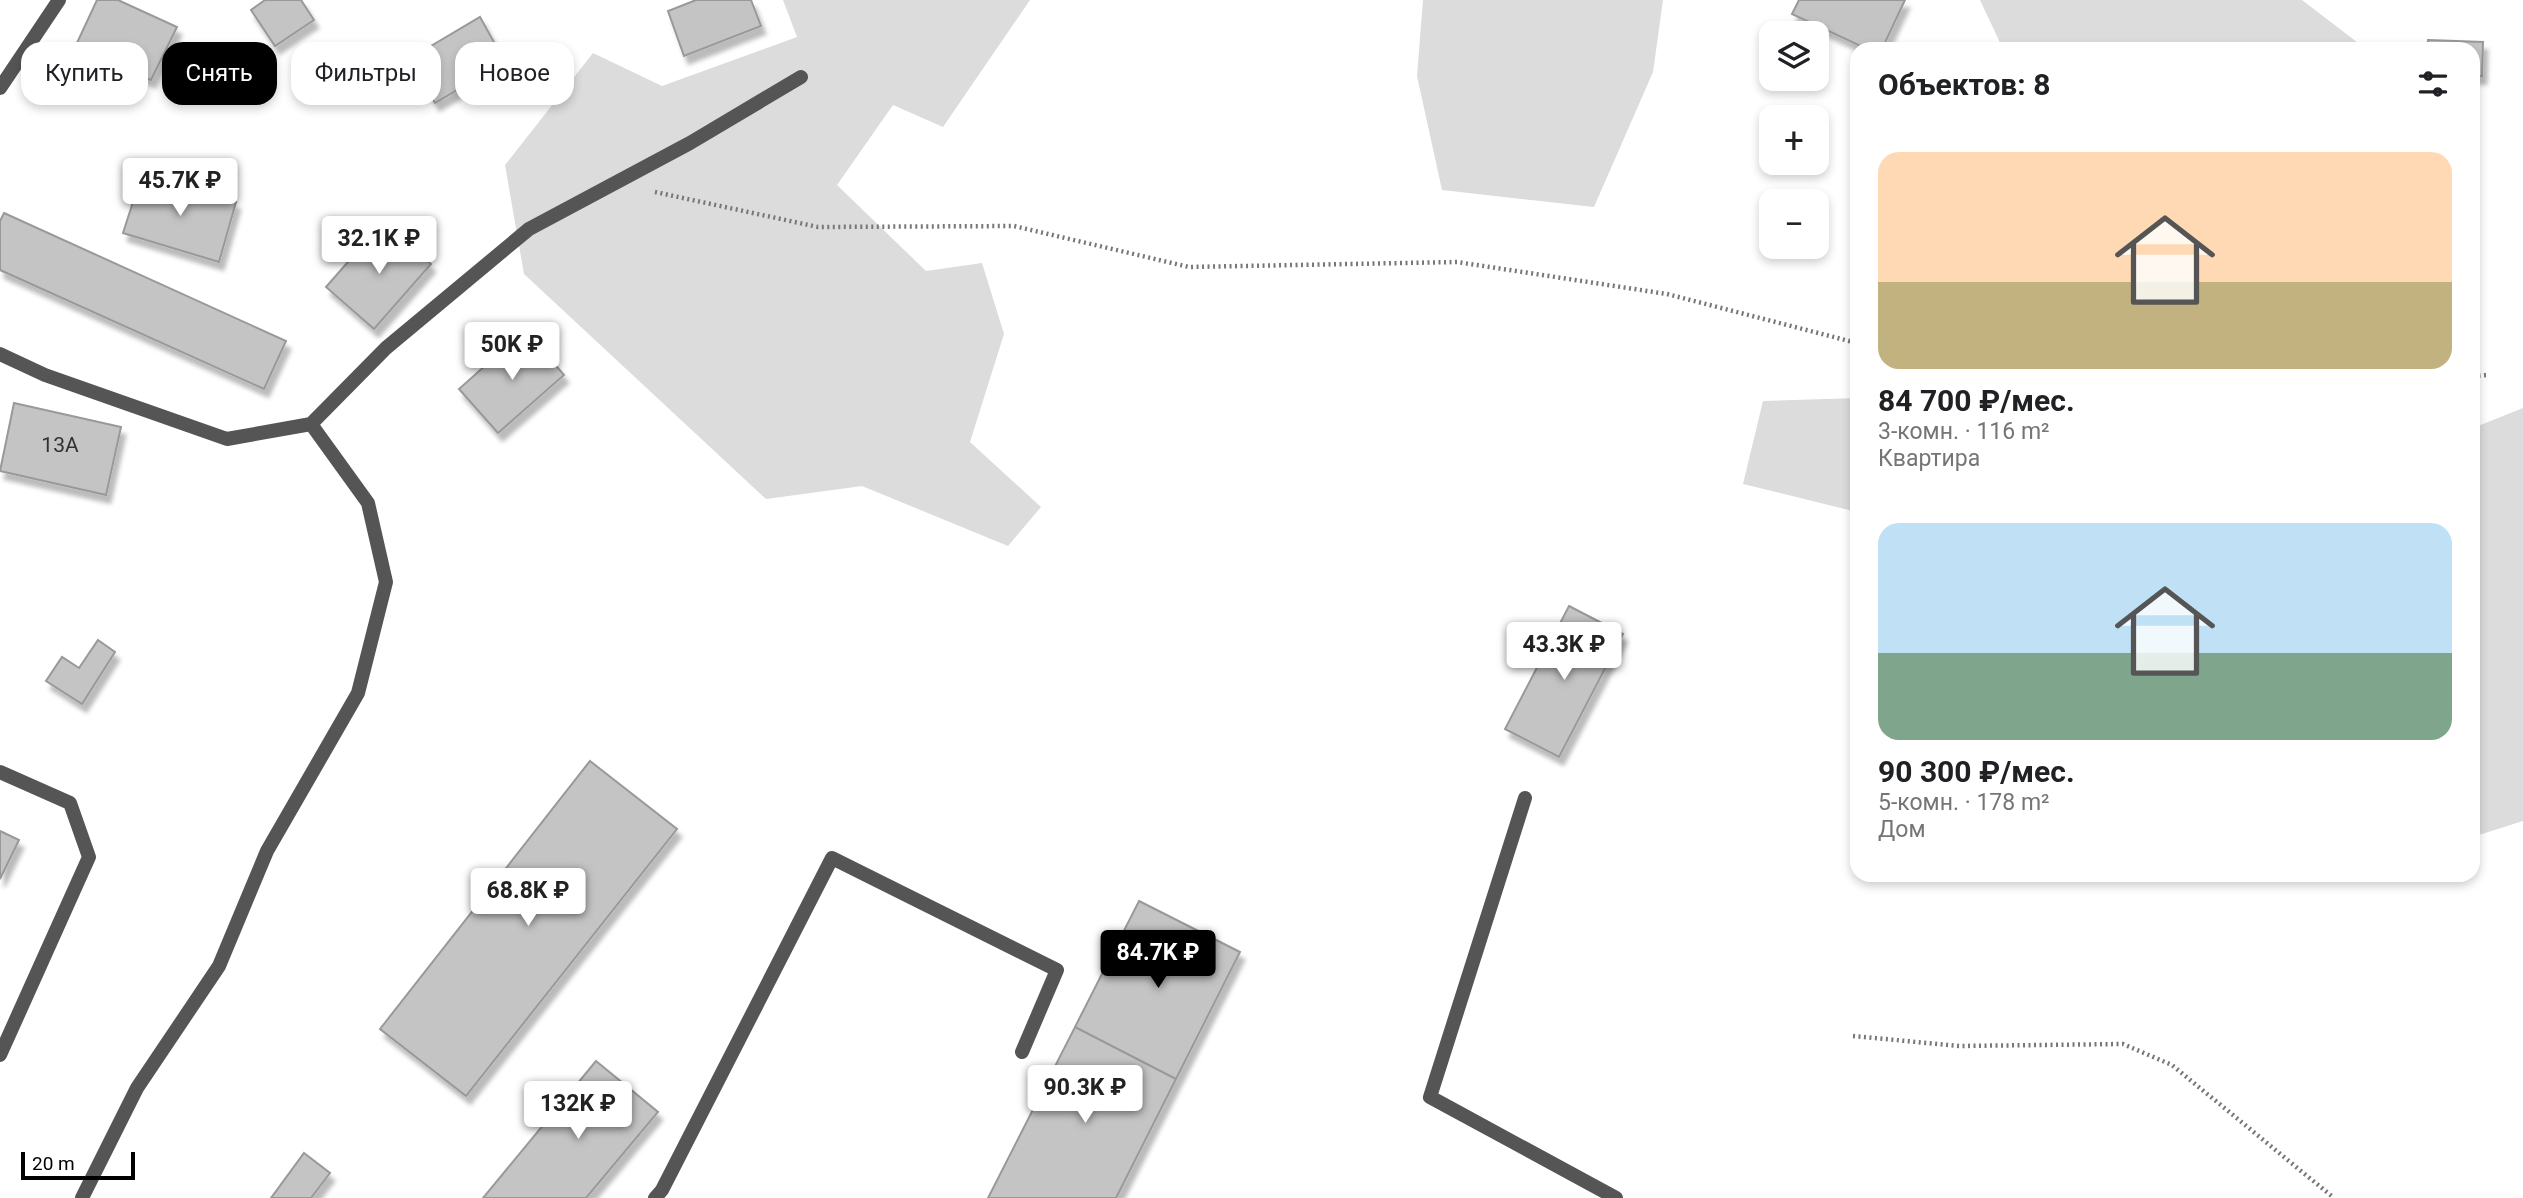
<!DOCTYPE html>
<html lang="ru">
<head>
<meta charset="utf-8">
<style>
  :root { --surface:#fff; --page:#f2f2f2; --text:#202124; --muted:#757577; --accent:#000 }
  body { margin:0; font-family:Roboto,sans-serif; background:var(--page); color:var(--text); height:100vh; display:flex; flex-direction:column; font-size:26px; white-space:nowrap }
  * { box-sizing:border-box; margin:0 }
  p { font-size:23px; color:var(--muted) }
  .icon { flex:none; width:38px; height:38px; fill:none; stroke:currentColor; stroke-width:2; stroke-linecap:round; stroke-linejoin:round }
  .map { position:relative; flex:1; overflow:hidden }
  .panel { position:absolute; left:1850px; top:42px; width:630px; height:840px; display:flex; flex-direction:column; background:var(--surface); border-radius:21px; box-shadow:0 4px 10px #0003 }
  .panel>* { flex:none }
  .guide { position:absolute; left:21px; top:42px; width:665px; height:63px; display:flex; gap:14px }
  .tools { position:absolute; left:1759px; top:21px; display:grid; gap:14px }
  .tools a { display:grid; place-items:center; width:70px; height:70px; border-radius:14px; background:var(--surface); box-shadow:0 4px 10px #0003; font-size:35px }
  .scale { position:absolute; left:21px; bottom:18px; width:114px; box-sizing:border-box; padding-left:7px; border:4px solid #000; border-top:0; font-size:19px; line-height:24px; white-space:nowrap; color:#000; -webkit-text-stroke:5px #fff; paint-order:stroke }
  .price { position:absolute; translate:-50% -60px; padding:0 16px; border-radius:7px; background:#fff; color:#222; font-size:23px; line-height:46px; filter:drop-shadow(0 2px 4px #0008) }
  .price::after { content:''; position:absolute; left:50%; top:42px; width:21px; height:16px; margin-left:-10px; background:inherit; clip-path:polygon(0 0,100% 0,50% 100%) }
  .price.on { background:var(--accent); color:#fff }
  ul { padding:0; list-style:none }
  li { display:grid; align-content:center; gap:14px; height:371px; padding:0 28px }
  li span { display:grid; place-items:center; height:217px; border-radius:21px; color:#555 }
  li>.icon { margin-inline-start:auto }
  span .icon { width:126px; height:126px; fill:#fffc; stroke-width:1 }
  li b { font-size:30px }
  h2 { display:flex; justify-content:space-between; align-items:center; height:84px; padding:0 28px; font-size:30px }
  .chip { padding:0 24px; border-radius:21px; background:var(--surface); box-shadow:0 4px 10px #0003; font-size:24px; line-height:63px }
  .chip.on { background:var(--accent); color:#fff }
  .map>svg:first-child { display:block }
</style>
</head>
<body>
<div class="map">
<svg width="2523" height="1198" viewBox="0 0 2523 1198">
  <defs>
    <filter id="shadow"><feDropShadow dx="4.5" dy="8" stdDeviation="2" flood-color="#0004"/></filter>
  </defs>
  <rect width="100%" height="100%" fill="#fff"/>
  <path fill="#dcdcdc" d="M783,0h247l-87,127 -50,-22 -56,80 89,86 56,-8 22,71 -34,108 71,65 -33,39 -146,-60 -96,13 -242,-225 -19,-109 88,-112 69,33 135,-49z
    M1423,0h240l-10,72 -59,135 -152,-17 -25,-114z
    M1980,0h322l64,49h-363z
    M1857,398v114l-114,-28 20,-83z
    M2523,408v413l-41,13 -9,1v-407z"/>
  <path fill="#c4c4c4" stroke="#999" stroke-width="2" filter="url(#shadow)" d="M97,0h21l59,27 -26,53 -75,-35z
    M265,0h36l13,20 -39,26 -24,-36z
    M696,0h55l10,26 -77,30 -16,-45z
    M1799,0h106l-23,49h-15l-75,-35z
    M480,17l25,45 -70,41 -26,-44z
    M2428,40l55,2 -1,34h-9v-27h-46z
    M142,174l94,28 -17,60 -96,-29z
    M4,213l282,128 -22,48 -264,-119v-49z
    M383,222l48,42 -57,65 -48,-42z
    M525,330l39,45 -66,58 -39,-44z
    M14,403l107,24 -15,68 -106,-24z
    M1569,606l54,28 -64,123 -54,-28z
    M98,640l17,12 -33,52 -36,-23 16,-24 17,11z
    M590,761l87,68 -211,267 -86,-67z
    M0,831l19,9 -19,39z
    M1139,901l101,51 -64,127 -101,-52z
    M1075,1027l101,52 -60,119h-128z
    M596,1061l62,51 -72,86h-103z
    M304,1153l26,20 -19,25h-40z"/>
  <g fill="none" stroke-linecap="round" stroke-linejoin="round">
    <path stroke="#777" stroke-width="4.5" stroke-dasharray="2 3.5" stroke-linecap="butt" d="M655,192l163,35 196,-1 175,41 268,-5 210,32 190,49
      M2473,376l13,-1
      M1853,1036l106,10 164,-2 49,21 162,133"/>
    <path stroke="#555" stroke-width="14" d="M0,354l45,21 182,64 84,-15 57,79 18,79 -28,111 -91,158 -48,115 -82,122 -55,110
      M311,424l75,-76 143,-119 161,-86 111,-66
      M0,772l70,31 19,54 -89,198
      M1525,798l-95,299 186,101
      M655,1198l7,-8 170,-332 225,112 -35,82"/>
    <path stroke="#555" stroke-width="14" d="M0,88l59,-88"/>
  </g>
  <g text-anchor="middle" stroke-width="6" stroke-linejoin="round" paint-order="stroke">
    <g font-size="21" fill="#313131">
      <text x="60" y="452">13А</text>
    </g>
  </g>
</svg>
<div class="tools">
<a><svg class="icon" aria-label="layers" viewBox="0 0 24 24"><path d="M12 4l9 5-9 5-9-5zM3 14l9 5 9-5"/></svg></a>
<a>+</a>
<a>−</a>
</div>
<div class="scale">20 m</div>
<b class="price" style="left:180px;top:218px">45.7K ₽</b>
<b class="price" style="left:379px;top:276px">32.1K ₽</b>
<b class="price" style="left:512px;top:382px">50K ₽</b>
<b class="price" style="left:1564px;top:682px">43.3K ₽</b>
<b class="price" style="left:528px;top:928px">68.8K ₽</b>
<b class="price on" style="left:1158px;top:990px">84.7K ₽</b>
<b class="price" style="left:1085px;top:1125px">90.3K ₽</b>
<b class="price" style="left:578px;top:1141px">132K ₽</b>
<div class="guide">
<a class="chip">Купить</a>
<a class="chip on">Снять</a>
<a class="chip">Фильтры</a>
<a class="chip">Новое</a>
</div>
<section class="panel">
<h2>Объектов: 8<svg class="icon" aria-label="filters" viewBox="0 0 24 24"><path d="M4 7h16M4 17h16"/><circle cx="9" cy="7" r="2"/><circle cx="15" cy="17" r="2"/></svg></h2>
<ul>
<li><span style="background:linear-gradient(#ffd9b3 60%,#c2b280 0)"><svg class="icon" aria-label="home" viewBox="0 0 24 24"><path d="M3 11l9-7 9 7M6 9v11h12V9"/></svg></span><div><b>84 700 ₽/мес.</b><p>3-комн. · 116 m²</p><p>Квартира</p></div></li>
<li><span style="background:linear-gradient(#bfe0f5 60%,#7fa58c 0)"><svg class="icon" aria-label="home" viewBox="0 0 24 24"><path d="M3 11l9-7 9 7M6 9v11h12V9"/></svg></span><div><b>90 300 ₽/мес.</b><p>5-комн. · 178 m²</p><p>Дом</p></div></li>
</ul>
</section>
</div>
</body>
</html>
